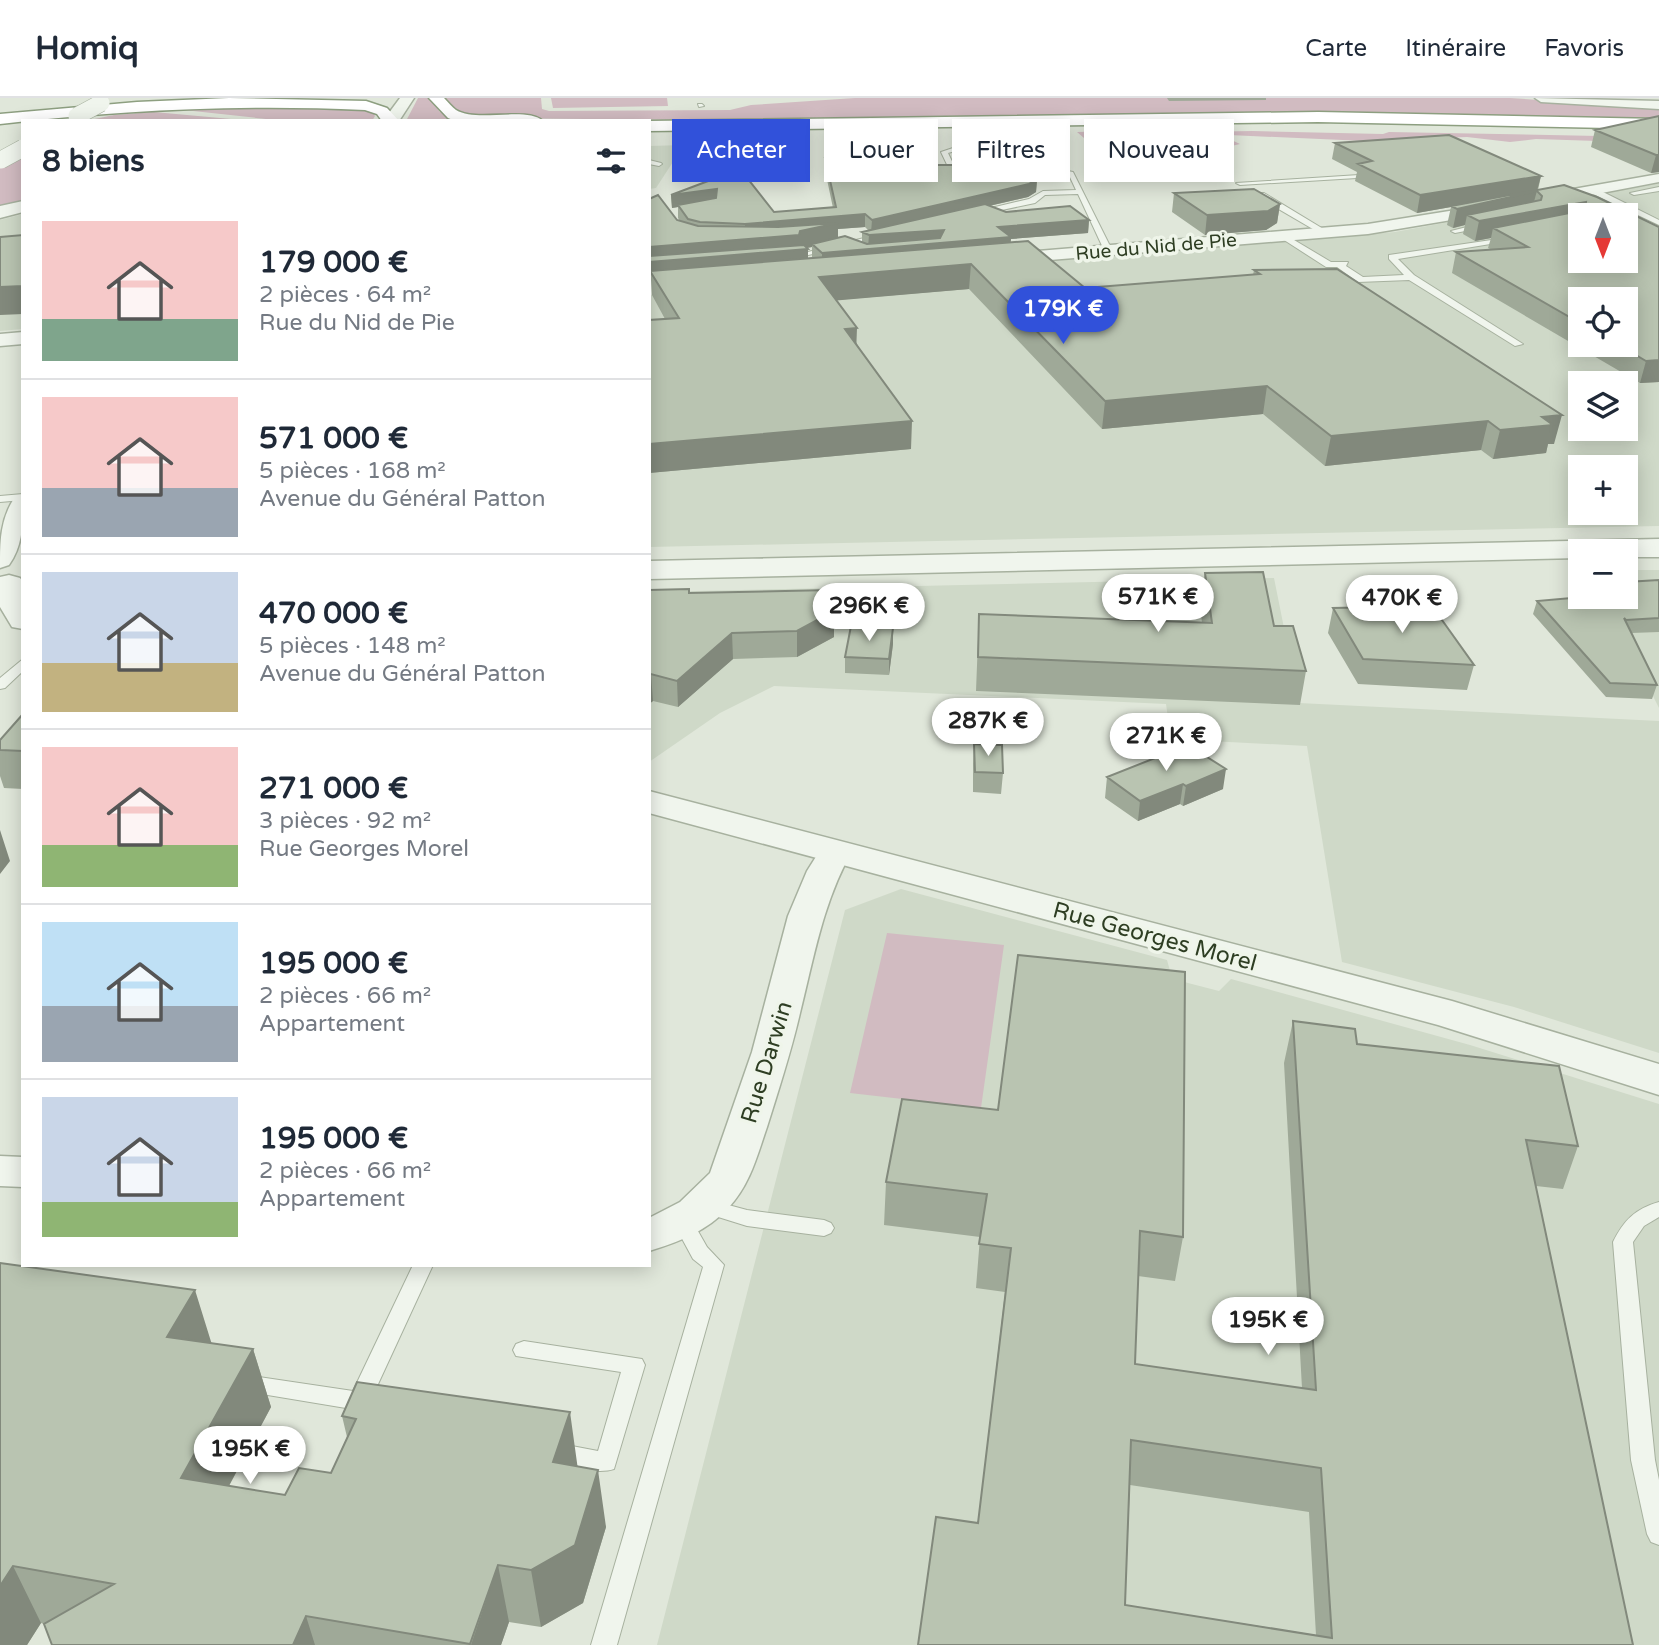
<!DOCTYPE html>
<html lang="fr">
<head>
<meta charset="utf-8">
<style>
  :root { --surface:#fff; --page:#f6f6f7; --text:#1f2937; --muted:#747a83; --line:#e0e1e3; --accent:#3151da }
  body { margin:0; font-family:"Varela Round",sans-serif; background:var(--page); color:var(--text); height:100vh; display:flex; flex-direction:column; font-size:26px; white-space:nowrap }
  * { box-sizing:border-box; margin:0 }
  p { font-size:23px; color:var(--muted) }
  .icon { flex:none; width:38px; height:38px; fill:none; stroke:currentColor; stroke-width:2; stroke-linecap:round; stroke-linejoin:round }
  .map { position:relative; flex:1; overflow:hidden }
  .details { position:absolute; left:21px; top:21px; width:630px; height:1148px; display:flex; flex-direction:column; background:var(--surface); border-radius:0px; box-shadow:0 4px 18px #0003 }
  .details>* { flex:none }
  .top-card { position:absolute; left:672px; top:21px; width:665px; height:63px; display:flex; gap:14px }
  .needle { width:46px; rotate:180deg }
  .buttons { position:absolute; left:1568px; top:105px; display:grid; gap:14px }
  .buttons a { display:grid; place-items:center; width:70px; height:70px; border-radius:0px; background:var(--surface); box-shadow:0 4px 18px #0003; font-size:35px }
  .price { position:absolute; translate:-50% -60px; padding:0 16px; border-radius:24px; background:#fff; color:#222; font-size:23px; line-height:46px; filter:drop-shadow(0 2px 4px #0008) }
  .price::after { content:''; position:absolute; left:50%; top:42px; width:21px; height:16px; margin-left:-10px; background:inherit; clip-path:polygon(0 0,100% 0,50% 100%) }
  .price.active { background:var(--accent); color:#fff }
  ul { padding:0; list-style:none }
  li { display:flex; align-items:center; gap:21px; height:175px; padding:0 21px }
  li+li { border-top:2px solid var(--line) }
  li span { display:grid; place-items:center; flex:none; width:196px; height:140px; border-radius:0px; color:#555 }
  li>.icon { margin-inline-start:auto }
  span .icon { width:84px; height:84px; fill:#fffc; stroke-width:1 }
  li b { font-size:30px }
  h2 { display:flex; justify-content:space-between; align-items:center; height:84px; padding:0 21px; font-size:30px }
  .tag { padding:0 24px; border-radius:0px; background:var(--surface); box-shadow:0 4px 18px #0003; font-size:24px; line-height:63px }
  .tag.active { background:var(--accent); color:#fff }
  header { display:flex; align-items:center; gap:42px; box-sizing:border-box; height:98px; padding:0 35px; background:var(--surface); border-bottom:2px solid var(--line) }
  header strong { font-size:33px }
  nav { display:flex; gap:38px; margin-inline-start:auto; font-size:24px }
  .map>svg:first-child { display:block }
</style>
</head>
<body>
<header>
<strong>Homiq</strong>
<nav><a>Carte</a><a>Itinéraire</a><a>Favoris</a></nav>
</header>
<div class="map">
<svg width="1659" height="1547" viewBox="0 0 1659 1547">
  <rect width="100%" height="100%" fill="#e0e7da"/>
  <path fill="#cfd9c8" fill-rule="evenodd" d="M684,47l-28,43 -7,1v-43z
    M1659,85v343l-1010,21v-252l746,-63zM1580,117h46v46h-46zM1580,201h46v46h-46zM1580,285h46v46h-46zM1580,369h46v46h-46z
    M23,116v115l-23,2v-111z
    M1626,472h33v138l-56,-111h23z
    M1274,480l25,125 360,18v332l-145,-46 -172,-45 -35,-216 -136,-7 -5,-35 -392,-18 -54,27 -71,49v-170z
    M901,791l266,71 5,18 16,5 31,8 12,-12 239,66 189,59v541h-1002l188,-735z"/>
  <path fill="#d1bbc1" d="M418,0h11l11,14 28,9h-62z
    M444,0h97l1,11 7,2 181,-1 21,-5 104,-7h655l149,10v11l-418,-6 -551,7 -209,-2 -26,-6z
    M551,0h116l1,8 -115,2z
    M344,6l28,7 3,5 -3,5h-87l-120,-13z
    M154,14l99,9h-168l29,-6z
    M1119,33l12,2 122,-2 130,3 6,-2 210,4 60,7 -123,-4 -26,3 -43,-5 -102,4 -136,-6 -4,2 15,7 -17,4 -42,-10 -31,4 -66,-4 -7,-6z
    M23,57v48l-23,6v-42z
    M887,835l117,12 -23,163 -131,-15z"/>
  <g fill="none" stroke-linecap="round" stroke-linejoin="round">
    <g stroke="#a7b19f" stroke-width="2">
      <path id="service" d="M698,6h4l2,2 -5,1z
        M959,48l94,2 15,23 5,1 39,78 -4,2 -4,-2 -26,-56 -33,1 -10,8 -61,13v-4l55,-13 14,-8 33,-1 -7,-15 -60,1 -4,-2 56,-3 -12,-20 -90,-1 -11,3 9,19 13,2 -18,1 -11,-23z
        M649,62l12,3 1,1 -3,2 -10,-2z
        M1359,77l-2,3 -117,7 -4,-2z
        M1659,89v4l-25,4 -4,-2z
        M1589,90h6l64,32v5l-70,-33z
        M1258,95h6l66,40 -7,2 -65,-38z
        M1483,125l3,4 -31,6 -4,-2z
        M884,135l3,4 -83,19 -4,-2z
        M1284,136l47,28h17l-2,4 17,11 41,-2 -15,-16v-4l123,-18 -3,4 -111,18 16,16 109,69 -8,2 -106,-66 -51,2 -21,-15h-11l-45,-29z
        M23,396v6l-23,2v-6z
        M23,561v12l-18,17 -5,1v-11z
        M706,1101l41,11 77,10 7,3 3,5 -3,5 -7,3 -77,-10 -48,-15 -3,-5 3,-5z
        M1659,1104v15l-15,9 -11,16 22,218 4,20v65l-8,-3 -4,-8 -16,-74 -18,-218c11,-22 22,-33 46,-40z
        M683,1116l7,3 17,30 17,18 -107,380h-26l112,-378 -10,-8 -20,-37 3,-5z
        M413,1167h20l-66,143 -9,2 -120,-20 -3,-6 3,-6 8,-3 107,16z
        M524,1243l118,18 3,6 -31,104c-17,6 -49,-3 -66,-9l-4,-7 4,-7 8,-3 42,8 23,-79 -105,-16 -3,-6 3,-6z"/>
    </g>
    <g stroke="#a7b19f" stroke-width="3">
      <path id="minor" d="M1535,0l124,3v8l-118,-7z
        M1659,76v8l-120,23 -8,-5 8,-5z
        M1493,106l8,5 -2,3 -131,22 -367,30 -9,-5 9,-5 367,-30z
        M23,234v12l-23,2v-12z
        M23,397c0,25 1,49 -14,70l-9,3c0,-26 0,-49 15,-71z
        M836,743l12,3 4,7c-29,51 -38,106 -52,162 -9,39 -21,76 -33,114 -10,29 -17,58 -39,81 -21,23 -49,34 -79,43v-33l31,-16 30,-29 42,-121 36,-136 19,-45 17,-27z
        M0,1058l23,1v30l-23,-1z"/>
    </g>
    <g stroke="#a7b19f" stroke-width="3">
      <path id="tertiary" d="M400,0h14l-15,23h-16z
        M23,103v11l-23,6v-12z
        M1659,441v18h-33v-6h-46v7l-931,21v-18z
        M9,477l11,3 3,4v47l-11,-2 -12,-20v-30z
        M649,693l803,210 207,63v31l-221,-70 -789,-212z"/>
    </g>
    <g stroke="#8d9f80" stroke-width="3">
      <path id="trunk" d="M229,0l137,3 21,7 12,13h-17l-5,-7 -12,-4c-123,-6 -244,0 -365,14v-10l137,-12z
        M429,0h15c4,4 8,9 12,12 21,13 70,-4 87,11l-90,-1 -5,-2z
        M1318,14l341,7v10l-341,-7 -669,9v-10z"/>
    </g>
    <use href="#service" fill="#f0f5ed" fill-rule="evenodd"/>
    <use href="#minor" fill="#f0f5ed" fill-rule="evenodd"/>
    <use href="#tertiary" fill="#f0f5ed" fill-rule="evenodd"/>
    <use href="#trunk" fill="#fff" fill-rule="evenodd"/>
    <g stroke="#a7b19f" stroke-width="18" stroke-linecap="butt">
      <path id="tertiary-bridge" d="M77,18l24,-13
        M1,62l22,-12"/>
    </g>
    <use href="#tertiary-bridge" stroke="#f0f5ed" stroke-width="17"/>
  </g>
  <path fill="#9fa998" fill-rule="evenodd" d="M1167,0h99v2l-97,1z
    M1659,18v56l-8,1 -60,-26 4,-17z
    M957,43l50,16v8l30,15 -1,12 -8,5 -39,9 17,6 83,8 -1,13 -77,6 -1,3 75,46 168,-13 1,-5 300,174h-6l-2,9 -53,6 -12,-9 -156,16 -62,-52 -161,15 -133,-140 -133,11 21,44 54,105 -262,24v-153l16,-1 -13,-24 -1,-15h-2v-81l28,21 3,1 -2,-3v-11l-6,1 -1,-13 103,17 59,-4 -8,-38v-12l34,7h104l-6,-12zM865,129l4,4 -7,1v10l-24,-4v-9zM812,149v10l-4,1v-9l-1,-1z
    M1335,45l206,33 -3,14 121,37v155l-19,1 -188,-110 4,-21 36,-2 -4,-2 3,-10 -16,3 -12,-7 2,-9 -12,3 -6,-3 4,-18 -34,6 -62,-32 2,-9 -25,-13zM1580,201l46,46h-46z
    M1174,95l106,11 -3,19 -11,7 -61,5 -33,-23z
    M1205,475l69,53 32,45 -6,34 -324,-14 3,-77 223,9 -2,-17z
    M1659,482v52l-28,1 26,52 -5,14 -46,-2 -73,-83 4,-13 89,-4z
    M649,492l40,3 145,18v26l-37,20 -64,2 -55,48 -25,-6 -4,3z
    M1333,510l141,57 -7,25 -109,-6 -30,-51z
    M893,530v16l-4,31 -44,-2v-16z
    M23,616v75l-19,-1 -4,-12v-36z
    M974,646l29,29 -2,21 -28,-2v-28z
    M1188,647l35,44 -40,17 -3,-2 -42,17 -33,-23 2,-21z
    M1293,923l64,23 221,102 -15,43 -27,-3 97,459h-715l60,-122 27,-231 -29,-4 4,-51 -96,-12 2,-43 16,-83 281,138 -8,44 -37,-5 -3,88 167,24 -18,-325zM1130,1387l179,27 7,123 -191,-30z
    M0,1165l212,80 41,6 18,58 -42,79 56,9 46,-22 16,-36 -5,-21 15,-34 221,84 28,61 -23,76 -42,24 -32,-5 -8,23h-449l-8,-21 -3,-1 -14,22h-27z"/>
  <path fill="#82897c" d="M1656,57h3v17l-8,1z
    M1541,78l-9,33 54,-7 -3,13 -90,13 -2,10 -16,3 4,-20 -12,-6 -2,10 -12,3 4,-19 -6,-3v1l-34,6 3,-18z
    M1037,82l-1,12 -8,5 -157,36 1,-13z
    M717,91l1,13 -40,3v2l-6,1 -1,-13z
    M1280,106l-3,19 -11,7 -61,5 2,-20z
    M865,116v13l-27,2v12l-26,3v3l-12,2h8v18l-158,4 1,9h-2v-33l96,-10v-13z
    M1089,122l-1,13 -77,6 -1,12 -188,15v-13l46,-5 1,-13 129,-8z
    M971,166l-2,25 -150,13v-25z
    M23,188v28l-23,1v-28z
    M857,230l-1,26 -11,-25z
    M1659,262v22l-19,1 6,-22z
    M1267,288l-4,28 -161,15 3,-28z
    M1562,317l-8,29h-6l-2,9 -53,6 7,-29 42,-13z
    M912,323l-1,28 -262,24v-29z
    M1488,323l-7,29 -156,16 6,-30z
    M834,513v26l-37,20v-26z
    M893,530v16l-4,31v-16z
    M732,535l1,26 -55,48 -1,-26z
    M651,576l2,27 -4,3v-28z
    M1226,671l-3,20 -40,17 3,-20z
    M1183,686l-3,20 -42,17 2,-20z
    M0,732l10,31 -10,13z
    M195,1192l18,58 -46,-11z
    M253,1251l18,58 -69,129 -21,-58z
    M570,1314l8,58 -25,-8z
    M598,1372l8,57 -23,76 -42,24 -10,-57z
    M498,1467l11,57 -8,23h-30z
    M13,1468l28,57 -14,22h-27v-59z
    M306,1518l9,29h-22z"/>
  <path fill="#b9c4b1" stroke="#82897c" stroke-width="2" fill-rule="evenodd" d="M1659,18v39h-3l-61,-25z
    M1449,37l92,41 -121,19 -62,-31 14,-3 -37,-18z
    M957,43h30l20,16h-41z
    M857,59l2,8h159l19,15 -8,4 -157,36 -7,-6 -120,10 -45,-2 -12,-3 -10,-14 38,-7 1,-9 -46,6 69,-26 34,43 62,-5 -11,-49z
    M1564,87l33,12 62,30v133l-13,1 -27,-16h7v-46h-46v24l-124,-71 72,-5 -35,-19 92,-18 1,-8 -107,19 -12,-6 74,-15 1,-4 -5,-5 -80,18 -6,-3zM1580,117h46v46h-46z
    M1254,91l26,15 -12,7 -61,4 -33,-22z
    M658,97l19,25 21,6 80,1 60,-4 -38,8 -1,4 -150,12v-48z
    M985,106l21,8 64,-6 19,14 -91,7 13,10 -189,16 -10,-9 33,-8 22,8 73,-6 4,-8 -75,5 -7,-3z
    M23,137v51l-23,1v-50z
    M1028,143l57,47 175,-14 -6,-4 83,-1 225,146 -20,2 11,8 -53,5 -12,-9 -157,15 -64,-50 -162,15 -134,-137 -152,13 38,51 -12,1 67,92 -263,23v-124l30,-2 -29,-47z
    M804,147l4,4 -159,13v-6z
    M1263,474l11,54h19l13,45 -328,-14 1,-43 233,9 -7,-50z
    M1659,482v38l-33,2 -2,-2 33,67 -47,-2 -73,-82 46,-4h43v-15z
    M689,491v4l142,-3 3,21 -37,20 -65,2 -55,48 -26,-7 -2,2v-86z
    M1432,508l42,59 -111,-6 -30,-51z
    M851,528l42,2 -4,31 -44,-2z
    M23,616v37l-23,-1v-10z
    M974,646l28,1 1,28 -28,-1z
    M1188,647l38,24 -40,17 -3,-2 -43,17 -33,-24z
    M1018,857l167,17 -2,265 -43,-6 -5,133 181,26 -23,-369 62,8 2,15 202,22 19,80 -52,-6 107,505h-715l18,-128 42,6 33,-275 -32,-4 8,-50 -101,-12 16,-83 96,11zM1131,1342l190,28 11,170 -207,-33z
    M0,1165l195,27 -28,47 86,12 -72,129 104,17 14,-27 32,5 25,-54 -14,-3 15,-34 213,30 -17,50 45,8 -23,75 -44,25 -33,-5 -28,79 -164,-28 -13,29h-241l-8,-21 70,-40 -101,-18 -13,20z"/>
  <g text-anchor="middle" stroke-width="7" stroke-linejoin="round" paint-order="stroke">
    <g font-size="19" fill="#2e3e23" stroke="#eff5ea">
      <text transform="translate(1156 148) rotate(-5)" y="7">Rue du Nid de Pie</text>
    </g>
    <g font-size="23" fill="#2e3e23" stroke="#eff5ea">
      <text transform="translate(1155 838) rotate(15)" y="8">Rue Georges Morel</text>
      <text transform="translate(766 964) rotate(-73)" y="8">Rue Darwin</text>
    </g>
  </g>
</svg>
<div class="buttons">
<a><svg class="needle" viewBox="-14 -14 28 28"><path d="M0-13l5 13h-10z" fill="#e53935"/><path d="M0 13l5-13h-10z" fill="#747a83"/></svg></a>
<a><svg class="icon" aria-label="locate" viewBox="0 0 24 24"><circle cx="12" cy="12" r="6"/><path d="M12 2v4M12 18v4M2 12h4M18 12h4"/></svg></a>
<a><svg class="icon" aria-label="layers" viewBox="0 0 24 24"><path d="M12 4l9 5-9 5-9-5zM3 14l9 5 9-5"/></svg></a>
<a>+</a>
<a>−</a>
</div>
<b class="price active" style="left:1063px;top:248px">179K €</b>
<b class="price" style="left:1158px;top:536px">571K €</b>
<b class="price" style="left:1402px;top:537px">470K €</b>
<b class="price" style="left:869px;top:545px">296K €</b>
<b class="price" style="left:988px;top:660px">287K €</b>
<b class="price" style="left:1166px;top:675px">271K €</b>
<b class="price" style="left:1268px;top:1259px">195K €</b>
<b class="price" style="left:250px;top:1388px">195K €</b>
<div class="top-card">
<a class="tag active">Acheter</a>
<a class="tag">Louer</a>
<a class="tag">Filtres</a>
<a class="tag">Nouveau</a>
</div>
<section class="details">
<h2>8 biens<svg class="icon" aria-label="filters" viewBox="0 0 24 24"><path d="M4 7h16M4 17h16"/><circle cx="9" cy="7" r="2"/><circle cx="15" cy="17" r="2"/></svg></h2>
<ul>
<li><span style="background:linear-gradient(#f6c9c9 70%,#7fa58c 0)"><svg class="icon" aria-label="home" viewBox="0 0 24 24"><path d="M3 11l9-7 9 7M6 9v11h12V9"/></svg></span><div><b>179 000 €</b><p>2 pièces · 64 m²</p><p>Rue du Nid de Pie</p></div></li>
<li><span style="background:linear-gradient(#f6c9c9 65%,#9aa5b1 0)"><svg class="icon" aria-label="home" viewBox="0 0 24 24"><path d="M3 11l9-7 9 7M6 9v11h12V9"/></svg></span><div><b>571 000 €</b><p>5 pièces · 168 m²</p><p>Avenue du Général Patton</p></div></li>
<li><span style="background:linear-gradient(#c9d6e8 65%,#c2b280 0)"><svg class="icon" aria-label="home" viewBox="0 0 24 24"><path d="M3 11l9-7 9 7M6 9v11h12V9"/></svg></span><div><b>470 000 €</b><p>5 pièces · 148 m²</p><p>Avenue du Général Patton</p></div></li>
<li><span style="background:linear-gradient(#f6c9c9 70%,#8fb573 0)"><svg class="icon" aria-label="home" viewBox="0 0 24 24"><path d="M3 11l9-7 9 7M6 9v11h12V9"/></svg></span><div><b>271 000 €</b><p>3 pièces · 92 m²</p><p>Rue Georges Morel</p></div></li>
<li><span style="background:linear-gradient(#bfe0f5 60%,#9aa5b1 0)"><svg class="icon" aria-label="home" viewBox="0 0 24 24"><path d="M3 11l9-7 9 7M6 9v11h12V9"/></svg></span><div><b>195 000 €</b><p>2 pièces · 66 m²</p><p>Appartement</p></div></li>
<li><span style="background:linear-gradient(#c9d6e8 75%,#8fb573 0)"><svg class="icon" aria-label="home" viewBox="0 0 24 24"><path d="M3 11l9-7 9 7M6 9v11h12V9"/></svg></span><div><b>195 000 €</b><p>2 pièces · 66 m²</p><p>Appartement</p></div></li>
</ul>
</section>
</div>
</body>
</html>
